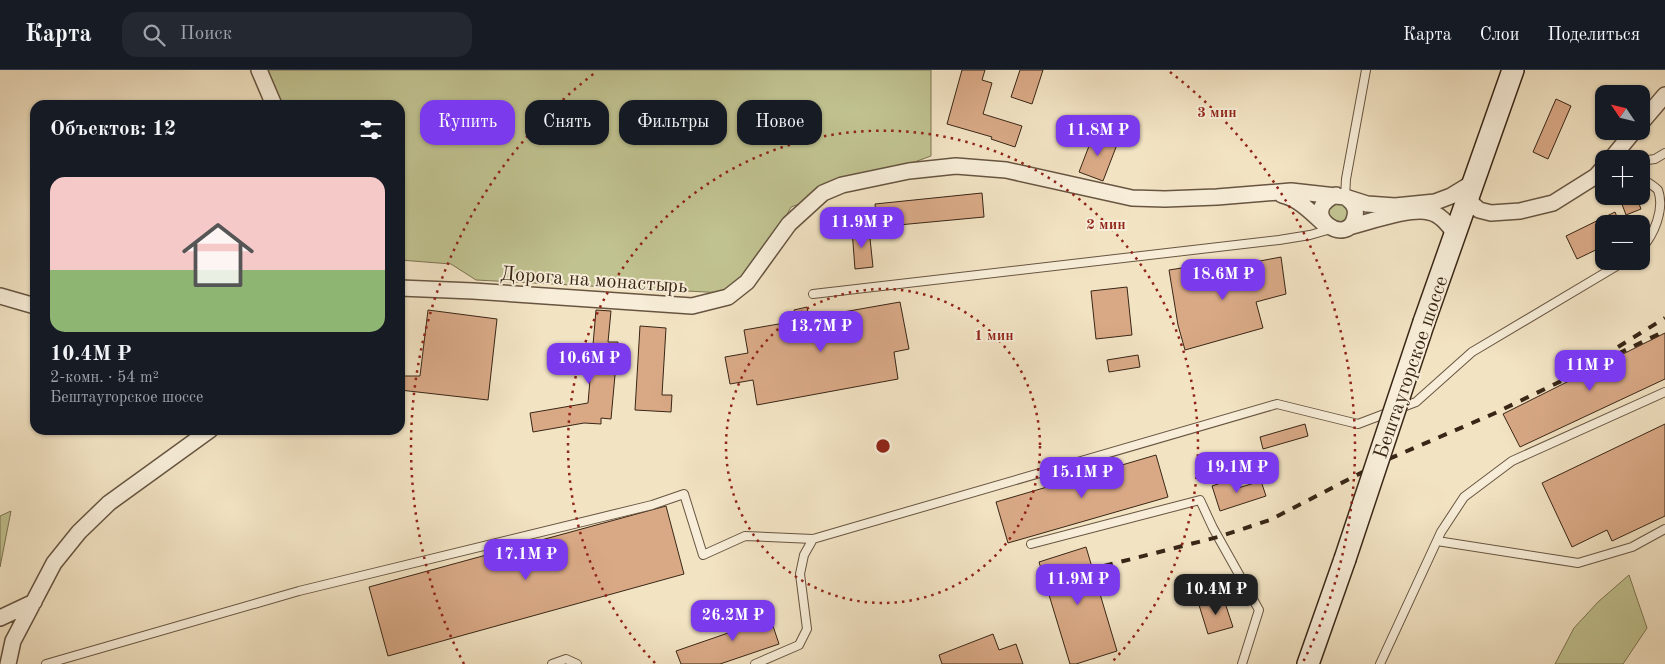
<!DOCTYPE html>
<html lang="ru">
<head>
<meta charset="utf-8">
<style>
  :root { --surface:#171b24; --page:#242831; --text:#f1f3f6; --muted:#9ea1a6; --line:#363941; --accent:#7c3aed }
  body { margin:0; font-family:"Old Standard TT",serif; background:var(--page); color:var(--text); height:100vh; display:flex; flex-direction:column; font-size:19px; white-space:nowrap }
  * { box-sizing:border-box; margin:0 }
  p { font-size:16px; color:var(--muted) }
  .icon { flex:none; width:28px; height:28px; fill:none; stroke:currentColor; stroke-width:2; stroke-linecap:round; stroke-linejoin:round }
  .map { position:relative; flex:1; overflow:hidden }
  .side { position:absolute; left:30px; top:30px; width:375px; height:335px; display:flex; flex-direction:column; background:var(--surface); border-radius:15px; box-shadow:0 1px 4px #0004 }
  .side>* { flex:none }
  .banner { position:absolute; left:420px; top:30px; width:475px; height:45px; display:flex; gap:10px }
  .needle { width:32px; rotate:305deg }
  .tools { position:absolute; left:1595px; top:15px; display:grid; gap:10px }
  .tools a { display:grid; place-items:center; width:55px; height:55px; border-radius:10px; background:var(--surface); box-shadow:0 1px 4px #0004; font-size:25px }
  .price { position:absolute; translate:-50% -42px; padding:0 11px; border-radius:10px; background:var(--accent); color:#fff; font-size:16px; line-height:32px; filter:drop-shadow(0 1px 2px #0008) }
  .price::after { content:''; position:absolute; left:50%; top:30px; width:15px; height:11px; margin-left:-8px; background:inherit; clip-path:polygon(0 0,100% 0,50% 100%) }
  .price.current { background:#222; color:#fff }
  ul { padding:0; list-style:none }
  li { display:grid; align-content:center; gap:10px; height:265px; padding:0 20px }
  li span { display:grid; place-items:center; height:155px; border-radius:15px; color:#555 }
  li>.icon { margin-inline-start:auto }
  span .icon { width:90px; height:90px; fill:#fffc; stroke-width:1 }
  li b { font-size:21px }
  h2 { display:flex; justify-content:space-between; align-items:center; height:60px; padding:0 20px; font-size:21px }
  .pill { padding:0 18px; border-radius:15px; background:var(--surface); box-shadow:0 1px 4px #0004; font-size:18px; line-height:45px }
  .pill.current { background:var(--accent); color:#fff }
  header { display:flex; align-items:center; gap:30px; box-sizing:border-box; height:70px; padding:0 25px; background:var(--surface); border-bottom:1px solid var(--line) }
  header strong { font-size:24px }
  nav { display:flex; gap:28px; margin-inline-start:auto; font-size:18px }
  .search { width:350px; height:45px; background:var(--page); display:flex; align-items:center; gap:12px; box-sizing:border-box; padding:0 18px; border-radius:15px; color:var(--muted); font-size:19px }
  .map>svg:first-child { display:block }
</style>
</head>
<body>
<header>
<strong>Карта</strong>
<div class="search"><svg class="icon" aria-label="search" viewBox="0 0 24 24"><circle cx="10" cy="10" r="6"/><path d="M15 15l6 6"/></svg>Поиск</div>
<nav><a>Карта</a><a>Слои</a><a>Поделиться</a></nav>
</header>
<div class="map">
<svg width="1665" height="594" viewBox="0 0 1665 594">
  <rect width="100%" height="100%" fill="#f2e3c3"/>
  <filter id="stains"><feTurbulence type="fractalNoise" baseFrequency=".004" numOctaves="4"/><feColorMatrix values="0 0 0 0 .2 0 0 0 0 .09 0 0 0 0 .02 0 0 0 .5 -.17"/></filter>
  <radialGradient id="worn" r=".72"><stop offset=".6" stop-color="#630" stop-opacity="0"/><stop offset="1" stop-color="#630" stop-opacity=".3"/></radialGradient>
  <path fill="#c0c290" stroke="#7c7453" d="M263,0h668v86l-140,51 -47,87 -268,-14 -25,-16 -51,-4v-155h-123z
    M1328 142a10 10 0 1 1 20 0a10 10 0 1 1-20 0Z
    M11,441l-11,56v-51z
    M1629,505l18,53 -24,36h-68l19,-36 24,-26z"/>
  <path fill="#d9a986" stroke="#392616" d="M962,0h23l-3,10 10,3 -9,31 39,12 -7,21 -24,-8 1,-2 -45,-13z
    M1020,0h23l-11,34 -21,-7z
    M1556,29l15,7 -23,53 -15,-7z
    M1094,63l24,9 -15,39 -24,-9z
    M982,123l2,24 -107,10 -2,-23z
    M1619,126h17l5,13 -15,6z
    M1615,142l5,12h-16v22l-27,13 -11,-23z
    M869,159l4,38 -18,2 -3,-39z
    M1281,187l5,37 -30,8 7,26 -78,22 -7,-25 -9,-55 44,-7 3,23 31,-9 -3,-13z
    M1127,217l5,48 -36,4 -5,-48z
    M900,232l9,47 -15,3 4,27 -141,26 -4,-25 -23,4 -5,-27 23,-4 -4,-23 52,-9 -2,-11 13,-3 2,11z
    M428,240l69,9 -9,81 -88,-10v-14h20z
    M596,240l15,1 -3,31h10l-7,77 -10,-1v6l-17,-1 -51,9 -3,-19 58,-10z
    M640,256l26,2 -4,67h10l-1,17 -36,-2z
    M1665,263v46l-145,68 -17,-33z
    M1138,285l2,12 -31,5 -2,-12z
    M1305,354l3,12 -45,13 -3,-12z
    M1665,354v92l-53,25 -5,-11 -35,17 -30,-64z
    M1156,385l12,42 -160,46 -12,-41z
    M1235,408l3,10 23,-7 5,15 -46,15 -8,-25z
    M666,436l18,68 -296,82 -19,-69z
    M1086,477l31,104 -41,13h-6l-31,-102z
    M1223,527l10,30 -25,7 -9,-29z
    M768,541l11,33 -59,20h-39l-5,-13 55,-19 -3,-8z
    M993,564l6,16 17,-6 7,20h-81l-3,-9z"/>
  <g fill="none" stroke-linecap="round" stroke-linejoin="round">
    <g stroke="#675541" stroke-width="10">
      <path id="lane" d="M1641,91l14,-2 10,-6
        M1641,108c6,4 12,7 17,12 7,19 -4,45 -17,59
        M1345,127l1,-18 20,-109
        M813,224l466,-54 31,-5 21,-6
        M1437,471l141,22 54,-16 33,-18
        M1031,474l169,-44 13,28 46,82 -17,54
        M46,594l253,-73 353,-86 32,-11 19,61 42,-19 68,3 464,-135 81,20 58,-22 56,-50 153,-91
        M552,594l14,-5 11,5
        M755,594l44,-19 8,-16 -7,-55 4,-19 9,-16
        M1380,594l61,-132 23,-35 48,-36 153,-69"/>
    </g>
    <g stroke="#675541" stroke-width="18">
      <path id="street" d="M259,0l15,35
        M1641,53l24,-28
        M1611,89l23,-28
        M1282,125c17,4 29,17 42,29
        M1336,125c-41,18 13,55 19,21 2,-9 -3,-14 -10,-19
        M1468,130l11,10 12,3 29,-2 33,-8 43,-27 8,-9
        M1349,157c20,-5 62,-20 80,-15 12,2 20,14 27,23
        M400,218l73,3 219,15 36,-9 19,-15 42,-58 34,-31 19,-8 67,-14 47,-5 50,4 126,28 33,1 52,-2 74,-6 54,6 22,7 28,2 40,-4 16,-6 23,-14
        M0,226l35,10
        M0,548l34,-16
        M8,594l5,-23 41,-78 25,-31 30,-29 101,-73"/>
    </g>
    <g stroke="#392616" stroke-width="24">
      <path id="secondary" d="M1424,252l89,-252
        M1308,594l37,-105"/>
    </g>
    <use href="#lane" stroke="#f7edd8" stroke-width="8"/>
    <use href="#street" stroke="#f7edd8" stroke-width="15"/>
    <use href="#secondary" stroke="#f7edd8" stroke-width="21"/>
    <path stroke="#392616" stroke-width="4" stroke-dasharray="9 9" stroke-linecap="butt" d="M1618,277l47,-29
      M1104,496l114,-29 52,-17 114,-59 109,-47 172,-83"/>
    <g stroke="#392616" stroke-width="24" stroke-linecap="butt">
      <path id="secondary-bridge" d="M1345,489l79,-237"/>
    </g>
    <use href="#secondary-bridge" stroke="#f7edd8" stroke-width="21"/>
  </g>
  <g fill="none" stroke="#8f2418" stroke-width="2.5" stroke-dasharray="2.5 5">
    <circle cx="883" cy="376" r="157"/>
    <path d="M655 593A315 315 0 1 1 1111 593"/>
    <path d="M464 594A472 472 0 0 1 596 2M1170 2A472 472 0 0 1 1302 594"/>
  </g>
  <g text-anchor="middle" stroke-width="4" stroke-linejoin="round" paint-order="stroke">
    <g font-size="20" fill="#392616" stroke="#f7edd8">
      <text transform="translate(594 209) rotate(4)" y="7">Дорога на монастырь</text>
      <text transform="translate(1410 297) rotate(-71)" y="7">Бештаугорское шоссе</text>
    </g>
  </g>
  <circle cx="883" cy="376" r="8" fill="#8f2418" stroke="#f7edd8" stroke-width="2.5"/>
  <g font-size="15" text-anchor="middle" font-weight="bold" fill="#8f2418" stroke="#f7edd8" stroke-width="4" stroke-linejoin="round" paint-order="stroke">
    <text x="1217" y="47">3 мин</text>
    <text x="1106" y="159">2 мин</text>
    <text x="994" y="270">1 мин</text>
  </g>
  <rect width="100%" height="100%" filter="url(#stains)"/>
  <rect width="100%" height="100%" fill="url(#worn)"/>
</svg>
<div class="tools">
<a><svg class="needle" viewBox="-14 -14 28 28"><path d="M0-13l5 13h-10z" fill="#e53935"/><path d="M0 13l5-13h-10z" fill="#9ea1a6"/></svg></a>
<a>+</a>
<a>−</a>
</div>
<b class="price" style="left:1098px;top:87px">11.8M ₽</b>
<b class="price" style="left:862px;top:179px">11.9M ₽</b>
<b class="price" style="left:1223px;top:231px">18.6M ₽</b>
<b class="price" style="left:821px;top:283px">13.7M ₽</b>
<b class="price" style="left:589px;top:315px">10.6M ₽</b>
<b class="price" style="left:1590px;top:322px">11M ₽</b>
<b class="price" style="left:1237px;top:424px">19.1M ₽</b>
<b class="price" style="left:1082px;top:429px">15.1M ₽</b>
<b class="price" style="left:526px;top:511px">17.1M ₽</b>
<b class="price" style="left:1078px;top:536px">11.9M ₽</b>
<b class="price current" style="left:1216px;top:546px">10.4M ₽</b>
<b class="price" style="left:733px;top:572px">26.2M ₽</b>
<div class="banner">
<a class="pill current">Купить</a>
<a class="pill">Снять</a>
<a class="pill">Фильтры</a>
<a class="pill">Новое</a>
</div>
<section class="side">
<h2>Объектов: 12<svg class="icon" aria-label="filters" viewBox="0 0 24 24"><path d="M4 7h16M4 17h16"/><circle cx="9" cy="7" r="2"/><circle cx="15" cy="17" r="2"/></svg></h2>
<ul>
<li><span style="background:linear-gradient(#f6c9c9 60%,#8fb573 0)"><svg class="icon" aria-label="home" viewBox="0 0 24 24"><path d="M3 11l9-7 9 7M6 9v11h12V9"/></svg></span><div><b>10.4M ₽</b><p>2-комн. · 54 m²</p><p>Бештаугорское шоссе</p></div></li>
</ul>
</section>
</div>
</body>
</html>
